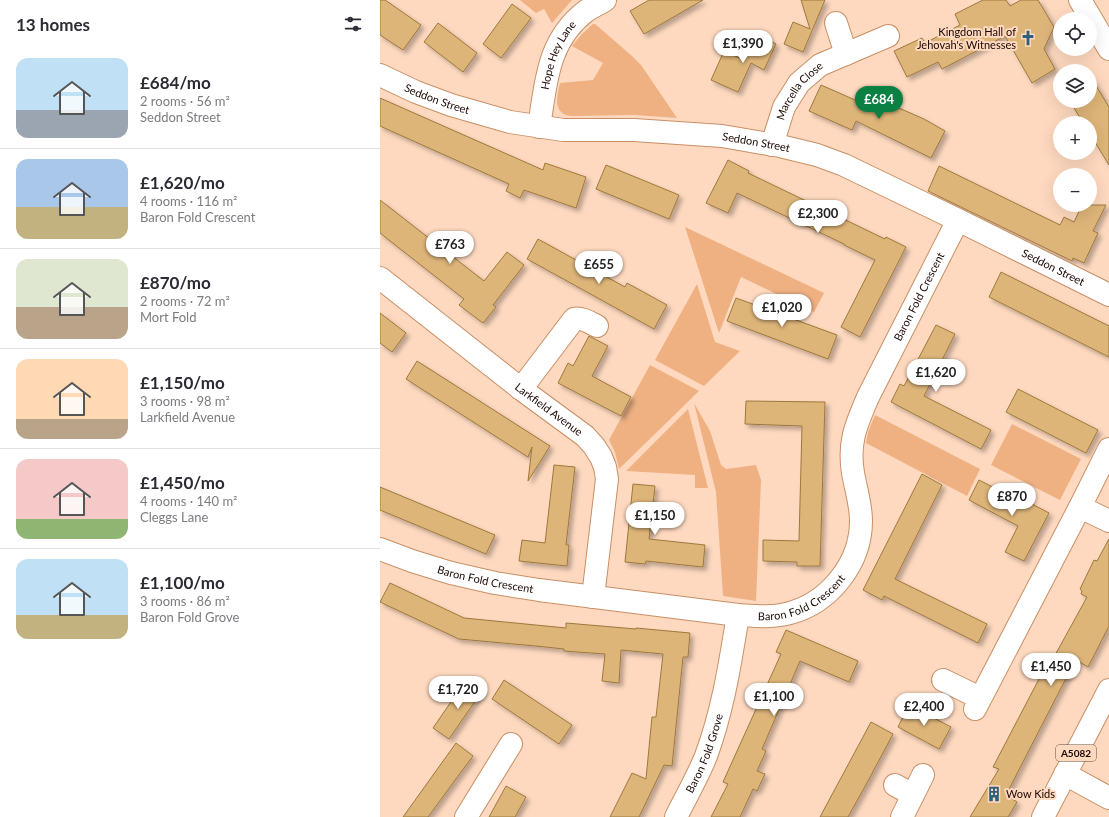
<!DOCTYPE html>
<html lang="en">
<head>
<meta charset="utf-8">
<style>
  :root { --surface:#fff; --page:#f2f2f3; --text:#2b2b33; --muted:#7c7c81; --line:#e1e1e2; --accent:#0b8043 }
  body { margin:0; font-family:Lato,sans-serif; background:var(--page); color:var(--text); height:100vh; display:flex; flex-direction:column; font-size:15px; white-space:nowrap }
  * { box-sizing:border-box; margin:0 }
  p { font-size:13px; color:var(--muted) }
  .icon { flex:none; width:22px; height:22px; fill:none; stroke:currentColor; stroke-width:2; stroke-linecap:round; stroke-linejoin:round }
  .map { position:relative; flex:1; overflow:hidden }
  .side { display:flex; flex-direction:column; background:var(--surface); width:380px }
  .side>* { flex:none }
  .fabs { position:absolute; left:673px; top:12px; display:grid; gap:8px }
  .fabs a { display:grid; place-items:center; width:44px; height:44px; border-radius:50%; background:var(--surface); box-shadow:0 4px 16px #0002; font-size:20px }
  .price { position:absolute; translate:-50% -34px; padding:0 9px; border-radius:14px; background:#fff; color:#222; font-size:13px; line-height:26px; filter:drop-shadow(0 1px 2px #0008) }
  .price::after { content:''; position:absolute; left:50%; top:24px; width:12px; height:9px; margin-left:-6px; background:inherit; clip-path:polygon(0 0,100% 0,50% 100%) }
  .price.current { background:var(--accent); color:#fff }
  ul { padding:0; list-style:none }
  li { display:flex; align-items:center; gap:12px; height:100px; padding:0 16px }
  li+li { border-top:1px solid var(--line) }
  li span { display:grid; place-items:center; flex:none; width:112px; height:80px; border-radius:12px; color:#555 }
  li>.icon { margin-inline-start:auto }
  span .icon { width:48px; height:48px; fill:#fffc; stroke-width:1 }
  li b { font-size:17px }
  h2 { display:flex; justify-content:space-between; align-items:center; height:48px; padding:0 16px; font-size:17px }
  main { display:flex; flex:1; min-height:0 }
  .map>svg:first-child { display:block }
</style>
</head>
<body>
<main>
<section class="side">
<h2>13 homes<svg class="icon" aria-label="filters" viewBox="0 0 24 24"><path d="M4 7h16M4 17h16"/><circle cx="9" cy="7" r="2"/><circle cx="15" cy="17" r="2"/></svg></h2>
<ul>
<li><span style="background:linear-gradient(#bfe0f5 65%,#9aa5b1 0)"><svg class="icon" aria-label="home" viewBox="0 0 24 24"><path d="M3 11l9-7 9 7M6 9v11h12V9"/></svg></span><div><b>£684/mo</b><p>2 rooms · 56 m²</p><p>Seddon Street</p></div></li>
<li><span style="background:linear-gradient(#a9c7e8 60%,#c2b280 0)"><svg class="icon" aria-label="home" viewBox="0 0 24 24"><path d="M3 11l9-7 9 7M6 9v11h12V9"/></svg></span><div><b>£1,620/mo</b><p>4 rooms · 116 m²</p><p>Baron Fold Crescent</p></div></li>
<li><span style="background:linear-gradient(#dfe7d0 60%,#b9a48a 0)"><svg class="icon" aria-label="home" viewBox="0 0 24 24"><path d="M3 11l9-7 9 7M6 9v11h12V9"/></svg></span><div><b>£870/mo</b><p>2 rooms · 72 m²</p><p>Mort Fold</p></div></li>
<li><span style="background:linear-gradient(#ffd9b3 75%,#b9a48a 0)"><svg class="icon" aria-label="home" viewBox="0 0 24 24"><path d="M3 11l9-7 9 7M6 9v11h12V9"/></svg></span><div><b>£1,150/mo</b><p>3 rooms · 98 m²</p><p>Larkfield Avenue</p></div></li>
<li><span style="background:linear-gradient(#f6c9c9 75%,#8fb573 0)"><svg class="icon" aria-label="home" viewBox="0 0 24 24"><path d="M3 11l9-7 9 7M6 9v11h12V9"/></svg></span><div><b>£1,450/mo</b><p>4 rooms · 140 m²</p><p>Cleggs Lane</p></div></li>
<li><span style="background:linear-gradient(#bfe0f5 70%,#c2b280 0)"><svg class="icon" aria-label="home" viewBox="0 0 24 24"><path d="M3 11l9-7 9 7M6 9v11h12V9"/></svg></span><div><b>£1,100/mo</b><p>3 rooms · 86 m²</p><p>Baron Fold Grove</p></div></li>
</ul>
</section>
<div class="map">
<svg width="729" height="817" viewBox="0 0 729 817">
  <defs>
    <filter id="shadow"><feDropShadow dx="3.5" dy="3.5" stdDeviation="2" flood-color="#0004"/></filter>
  </defs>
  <rect width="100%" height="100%" fill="#fed9bf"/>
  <path fill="#efb082" d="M140,0h52l-20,23 -8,-14 -8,4z
    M213,24h2l37,32 9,9 36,53 -42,-3 -63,1c-20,-1 -15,-20 -12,-33l33,-3 10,-17 -31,-17 10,-12z
    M305,227l139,66 -10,19 -73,-35 -22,56z
    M317,284l18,58 25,9 -36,35 -49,-26z
    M270,365l49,26 -80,78 -4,-17 -6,-12z
    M314,403l16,28 11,34 5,4 30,-4 5,15 -5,121 -33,-5 -7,-104z
    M308,409l20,79h-13v-13l-69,-4z
    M495,415l105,54 -13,27 -101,-53 2,-11z
    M632,424l69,35 -21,41 -69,-35z"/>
  <path fill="#deb579" stroke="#9e783d" filter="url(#shadow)" d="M0,0h5l36,25 -18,25 -23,-15z
    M269,0h54l-59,34 -14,-23z
    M421,0h24l-22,52 -19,-8 9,-22 17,7z
    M603,0h23l4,6 11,-6h17l16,27 -10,22 11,20 -23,14 -27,-47 -63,33 -4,-7 -31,15 -13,-26 28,-13 3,5 35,-18 -5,-11z
    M132,4l19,14 -30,40 -18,-14z
    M58,23l39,30 -14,19 -39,-30z
    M377,34l19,10 -12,26 -13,-7 -13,29 -27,-12 13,-29 20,9z
    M710,76l19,31v58l-19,-31v-11h-7l-13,-22h20z
    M441,85l50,22 5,-9 48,21 21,12 -14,27 -75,-37 -4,9 -43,-19z
    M0,98l163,72 2,-7 41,14 -10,31 -52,-18 -4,8 -14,-7 3,-7 -129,-58z
    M348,160l21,11 -1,2 137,66 1,-2 20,10 -46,90 -19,-10 34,-67 -31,-15v-1l-107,-51 -9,20 -22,-10z
    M226,165l73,30 -10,24 -73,-30z
    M559,166l121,59 4,-8 10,5 8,-17h24l-13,26 5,2 -14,30 -11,-5 -1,3 -144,-70z
    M0,200l104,81 23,-29 17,13 -31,40 3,2 -13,16 -24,-18 5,-6 -84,-66z
    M158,239l87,48 2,-4 40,22 -13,24 -127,-70z
    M621,272l108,54v31l-120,-60z
    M356,298l101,37 -9,24 -101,-38z
    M0,313l26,20 -14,19 -12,-9z
    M556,325l19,9 -31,62 67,34 -10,19 -90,-47 9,-18 4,2z
    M209,336l19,10 -16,30 39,21 -10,19 -63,-33 10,-20 5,3z
    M37,361l133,85 -22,35 4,-34 -4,10 -122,-78z
    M638,389l80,41 -12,23 -80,-41z
    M366,401l79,1 -5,164h-23v-4l-34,-1v-21l36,1 3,-115 -57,-2z
    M174,465l21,2 -9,78h3l-2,21 -48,-5 3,-21 23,3z
    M542,474l20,11 -47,94 92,45 -9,19 -94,-47 -2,4 -19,-10z
    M599,480l50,26 1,-3 19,10 -25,48 -19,-9 13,-26 -49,-26z
    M253,484l22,2 -6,53 56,6 -2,22 -57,-6 -1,3 -20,-2z
    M0,487l115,48 -9,19 -106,-44z
    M729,539v87l-21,41 -12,-7 -15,28 -55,107 11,7 -9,15h-38l29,-48 -6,-2 58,-111 3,1 33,-60 -6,-3 1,-3 -2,-2 14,-29 3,1z
    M10,583l74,35 102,10v-5l70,6v-1l54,5 -2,24h-5l-11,109 -8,-1 -25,52h-29l22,-44 14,6 6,-62h4l7,-63 -42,-4 -2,33 -17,-2 3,-27 -41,-3v-2l-28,-3 -77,-7 -79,-37z
    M406,630l72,31 -9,21 -49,-21 -38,88 4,2 -9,20 8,3 -8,17 -4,-2 -13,28h-29l17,-33 -5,-2 58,-128 -5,-2z
    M86,680l16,11 -33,48 -16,-11z
    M124,680l68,45 -13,19 -67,-45z
    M529,705l42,22 -12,22 -41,-22z
    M491,722l22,12 -25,47 -20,36h-28z
    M76,743l17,13 -12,16 -33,45h-25z
    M126,786l20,11 -11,20h-26z"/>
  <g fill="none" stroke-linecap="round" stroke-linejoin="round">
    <g stroke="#c98f65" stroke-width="24">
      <g id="street">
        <path d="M700,0l29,49"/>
        <path d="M456,23l10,31"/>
        <path id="s1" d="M0,75l36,17 35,13 59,17 53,8h71l88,6 58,10 37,9 27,10 114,55 151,75"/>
        <path id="s2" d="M159,127c7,-44 8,-86 47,-116 6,-4 13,-7 19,-11"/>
        <path id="s3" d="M392,145l12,-38 15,-24 21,-18 68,-29"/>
        <path id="s4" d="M0,278l141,111 64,47 9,10 7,11 4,10 2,12 -14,118"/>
        <path d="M141,389l53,-70c8,-2 16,4 23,7"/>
        <path d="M700,507l29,14"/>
        <path id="s5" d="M0,549l32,12 39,12 44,10 44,7 199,25c17,1 35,3 52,-2 40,-11 71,-50 71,-92 0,-17 -5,-31 -8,-48 -5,-31 3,-48 15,-76l90,-177"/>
        <path d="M563,680l37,18"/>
        <path d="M595,709l105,-202 29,-58"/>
        <path d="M685,774l44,24"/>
        <path d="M515,785l18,10"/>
        <path d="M86,817l45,-73"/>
        <path id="s6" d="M296,817c10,-20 22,-41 30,-61 17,-46 24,-92 32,-141"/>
        <path d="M522,817l21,-42"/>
      </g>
    </g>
    <g stroke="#c98f65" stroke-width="24">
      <path id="primary" d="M663,817l66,-127"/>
    </g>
    <use href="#street" stroke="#fff" stroke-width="22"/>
    <use href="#primary" stroke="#fff" stroke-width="22"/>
  </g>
  <defs>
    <g id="church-bare" transform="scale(1.2)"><path d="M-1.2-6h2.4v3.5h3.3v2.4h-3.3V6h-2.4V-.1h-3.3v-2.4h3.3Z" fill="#2e607d" stroke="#fed9bf" stroke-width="2.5" paint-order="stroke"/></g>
    <g id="building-bare" transform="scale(1.2)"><path d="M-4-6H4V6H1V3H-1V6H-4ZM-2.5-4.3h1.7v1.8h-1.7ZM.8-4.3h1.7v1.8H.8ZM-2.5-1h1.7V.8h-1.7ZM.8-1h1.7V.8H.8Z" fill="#2e607d" stroke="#fed9bf" stroke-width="2.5" paint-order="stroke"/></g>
  </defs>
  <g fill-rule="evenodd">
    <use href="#church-bare" x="648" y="38"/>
    <use href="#building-bare" x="614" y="794"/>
  </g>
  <g text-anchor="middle" stroke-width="4" stroke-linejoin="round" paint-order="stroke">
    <rect fill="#fed9bf" stroke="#5f4639" stroke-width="1" x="676" y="745" width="40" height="16" rx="3"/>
    <g font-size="10" font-weight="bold" fill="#1b0700">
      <text x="696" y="757">A5082</text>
    </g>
    <g font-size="11" fill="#1b0700" stroke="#fed9bf" text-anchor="end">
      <text x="636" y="36">Kingdom Hall of<tspan x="636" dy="13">Jehovah's Witnesses</tspan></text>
      <text x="626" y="798" text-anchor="start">Wow Kids</text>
    </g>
    <g font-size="11" fill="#1b0700" stroke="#fed9bf">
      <text dy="4" stroke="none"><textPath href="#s2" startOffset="75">Hope Hey Lane</textPath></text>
      <text dy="4" stroke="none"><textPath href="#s3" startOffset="62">Marcella Close</textPath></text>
      <text dy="4" stroke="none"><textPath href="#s1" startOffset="62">Seddon Street</textPath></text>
      <text dy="4" stroke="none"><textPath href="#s1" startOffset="386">Seddon Street</textPath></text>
      <text dy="4" stroke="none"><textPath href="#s1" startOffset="710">Seddon Street</textPath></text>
      <text dy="4" stroke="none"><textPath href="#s5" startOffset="782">Baron Fold Crescent</textPath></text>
      <text dy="4" stroke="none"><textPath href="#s4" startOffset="214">Larkfield Avenue</textPath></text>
      <text dy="4" stroke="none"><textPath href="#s5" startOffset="110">Baron Fold Crescent</textPath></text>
      <text dy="4" stroke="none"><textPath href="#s5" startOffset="434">Baron Fold Crescent</textPath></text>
      <text dy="4" stroke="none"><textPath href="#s6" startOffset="70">Baron Fold Grove</textPath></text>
    </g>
  </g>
</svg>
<div class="fabs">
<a><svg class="icon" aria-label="locate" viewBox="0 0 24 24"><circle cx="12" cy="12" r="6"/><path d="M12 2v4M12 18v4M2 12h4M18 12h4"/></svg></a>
<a><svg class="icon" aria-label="layers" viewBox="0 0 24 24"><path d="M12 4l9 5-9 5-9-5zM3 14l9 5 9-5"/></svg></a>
<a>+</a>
<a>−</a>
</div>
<b class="price" style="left:363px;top:64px">£1,390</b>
<b class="price current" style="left:499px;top:120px">£684</b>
<b class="price" style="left:438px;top:234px">£2,300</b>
<b class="price" style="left:70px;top:265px">£763</b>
<b class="price" style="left:219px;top:285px">£655</b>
<b class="price" style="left:402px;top:328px">£1,020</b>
<b class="price" style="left:556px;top:393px">£1,620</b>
<b class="price" style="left:632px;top:517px">£870</b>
<b class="price" style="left:275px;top:536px">£1,150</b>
<b class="price" style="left:671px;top:687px">£1,450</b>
<b class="price" style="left:78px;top:710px">£1,720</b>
<b class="price" style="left:394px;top:717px">£1,100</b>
<b class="price" style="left:544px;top:727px">£2,400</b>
</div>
</main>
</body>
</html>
